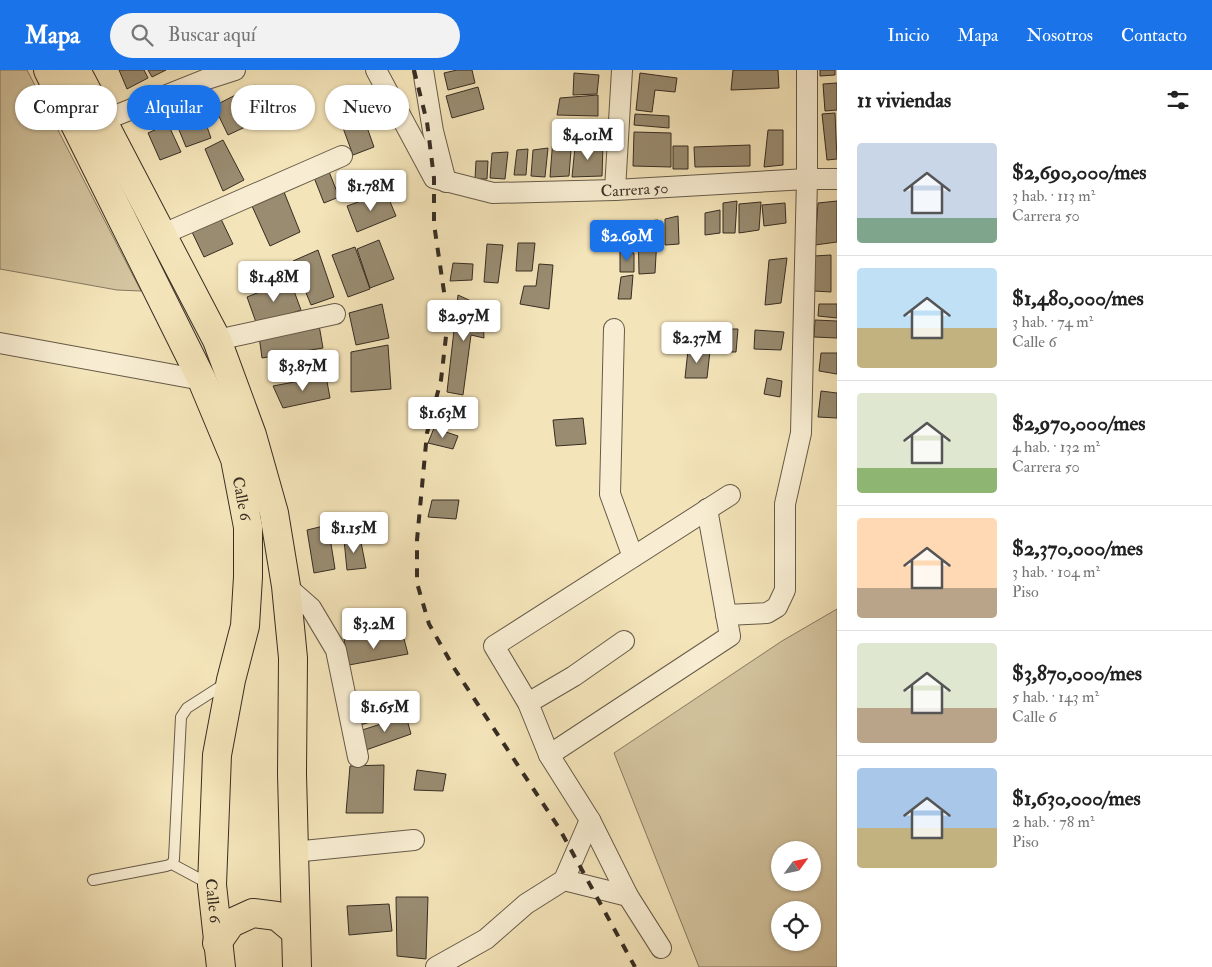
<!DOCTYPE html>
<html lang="es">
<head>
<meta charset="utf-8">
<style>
  :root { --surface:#fff; --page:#f2f2f2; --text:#222; --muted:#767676; --line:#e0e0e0; --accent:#1a73e8 }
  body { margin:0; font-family:"IM FELL Double Pica",serif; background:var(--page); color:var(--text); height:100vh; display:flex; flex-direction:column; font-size:19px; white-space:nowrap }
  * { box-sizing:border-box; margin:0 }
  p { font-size:16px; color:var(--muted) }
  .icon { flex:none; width:28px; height:28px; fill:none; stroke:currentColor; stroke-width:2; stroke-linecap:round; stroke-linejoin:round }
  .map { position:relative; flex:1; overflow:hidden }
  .sheet { display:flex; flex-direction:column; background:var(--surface); width:375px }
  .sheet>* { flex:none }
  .hud { position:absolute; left:15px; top:15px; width:475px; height:45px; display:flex; gap:10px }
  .needle { width:32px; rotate:57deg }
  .tools { position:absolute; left:771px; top:771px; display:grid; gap:10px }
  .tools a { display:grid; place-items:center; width:50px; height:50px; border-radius:50%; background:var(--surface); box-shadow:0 1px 4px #0004; font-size:25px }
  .price { position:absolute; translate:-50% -42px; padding:0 11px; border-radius:5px; background:#fff; color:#222; font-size:16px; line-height:32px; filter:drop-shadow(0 1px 2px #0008) }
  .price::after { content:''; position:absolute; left:50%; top:30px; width:15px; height:11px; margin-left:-8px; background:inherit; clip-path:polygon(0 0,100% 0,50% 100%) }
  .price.active { background:var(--accent); color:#fff }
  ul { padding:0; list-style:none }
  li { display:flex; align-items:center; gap:15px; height:125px; padding:0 20px }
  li+li { border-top:1px solid var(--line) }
  li span { display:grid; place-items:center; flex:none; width:140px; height:100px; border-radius:5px; color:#555 }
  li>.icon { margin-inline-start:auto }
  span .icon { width:60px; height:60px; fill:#fffc; stroke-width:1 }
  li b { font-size:21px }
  h2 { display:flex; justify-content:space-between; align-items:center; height:60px; padding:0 20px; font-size:21px }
  .chip { padding:0 18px; border-radius:22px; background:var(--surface); box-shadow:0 1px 4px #0004; font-size:18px; line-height:45px }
  .chip.active { background:var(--accent); color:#fff }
  header { display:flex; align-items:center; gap:30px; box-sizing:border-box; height:70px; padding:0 25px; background:var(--accent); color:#fff }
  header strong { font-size:24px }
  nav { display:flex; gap:28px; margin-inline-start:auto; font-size:18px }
  .search { width:350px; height:45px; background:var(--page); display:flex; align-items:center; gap:12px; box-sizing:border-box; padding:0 18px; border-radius:28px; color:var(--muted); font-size:19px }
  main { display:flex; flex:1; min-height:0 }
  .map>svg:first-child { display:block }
</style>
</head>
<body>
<header>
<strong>Mapa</strong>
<div class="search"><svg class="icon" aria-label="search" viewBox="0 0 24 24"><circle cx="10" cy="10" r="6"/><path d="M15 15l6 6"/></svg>Buscar aquí</div>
<nav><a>Inicio</a><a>Mapa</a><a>Nosotros</a><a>Contacto</a></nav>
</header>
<main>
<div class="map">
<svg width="837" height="897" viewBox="0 0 837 897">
  <rect width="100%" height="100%" fill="#f4e4b9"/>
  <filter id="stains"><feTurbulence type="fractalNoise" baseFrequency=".004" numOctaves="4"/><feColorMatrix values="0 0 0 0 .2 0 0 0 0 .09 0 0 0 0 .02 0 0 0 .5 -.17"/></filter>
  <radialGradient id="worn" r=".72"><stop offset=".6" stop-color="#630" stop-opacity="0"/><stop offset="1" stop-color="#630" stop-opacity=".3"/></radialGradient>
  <path fill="#d4c5a0" stroke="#867962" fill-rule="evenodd" d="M0,0h27l114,221 -24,-1 -117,-21z
    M837,539v358h-138l-85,-214 168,-112zM780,780h32v32h-32zM780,840h32v32h-32z"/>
  <path fill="#998c71" stroke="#372d23" d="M119,0h25l4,8 -21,11z
    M148,0h18l-14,7z
    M457,0h15l3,13 -27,7 -4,-17z
    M733,0h45l1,18 -48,2z
    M820,0h15v5l-15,1z
    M574,3l25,2 -2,19 -24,1z
    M640,3l37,5 -2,14 -20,-2 -3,22 -16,-2z
    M837,13v27l-12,1 -2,-27z
    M255,15l14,31 -41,19 -14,-29z
    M478,17l6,22 -32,9 -6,-22z
    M598,25v21l-41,-1 3,-17z
    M358,32l16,45 -21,8 -17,-46z
    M201,40l10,28 -25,9 -11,-27z
    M835,43l2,46 -10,1 -5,-46z
    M635,44l34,2v12l-35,-3z
    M168,54l13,28 -21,8 -12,-27z
    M768,60h15v35l-19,2z
    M634,62l37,1v34l-38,-1z
    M572,67l-3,39 -19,1 3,-39z
    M223,70l21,40 -21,11 -18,-42z
    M603,75l-1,31 -30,1 3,-30z
    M750,75v21l-55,1 -1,-20z
    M673,76h15v23h-15z
    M548,78l-3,29 -14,-1 2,-26z
    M528,79l-2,26h-12l3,-25z
    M508,82l-3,27 -15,-1 2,-25z
    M476,91h12l-1,18h-12z
    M328,99l11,28 -15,6 -11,-28z
    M284,122l16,40 -30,14 -18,-40z
    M386,122l10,24 -39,16 -10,-26z
    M737,131l-2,32h-12v-30z
    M837,131v41l-22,3 3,-42z
    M761,132l-2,28 -20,3v-29z
    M785,133l1,20 -22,3 -2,-21z
    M720,140v23l-15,2v-22z
    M678,146l1,28 -14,1v-26z
    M221,149l12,25 -29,13 -12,-25z
    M658,150l-3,53 -16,1 -1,-52z
    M379,170l15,39 -24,9 -13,-39z
    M518,173h17l-3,28h-16z
    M487,174l16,1 -5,38 -14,-1z
    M355,177l15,42 -22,8 -16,-42z
    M318,180l16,47 -23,8 -18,-44z
    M620,182l14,1v19h-14z
    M831,185v37l-17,-1v-35z
    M787,188l-6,45 -16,2 4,-45z
    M453,193l20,1 -1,16 -22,1z
    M539,194l14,1 -4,44 -29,-5 4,-18h12z
    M633,205l-2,24h-13l3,-22z
    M290,210l11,30 -44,15 -10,-28z
    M458,225l24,11 2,32 -13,-3 -8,60 -16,-3z
    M382,234l7,34 -33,7 -7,-32z
    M819,234h18v14l-19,-2z
    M815,250l22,1v17l-23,-1z
    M319,255l4,23 -61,10 -3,-22z
    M716,259h22l-2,23h-21z
    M755,260l29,2 -3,18 -27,-1z
    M714,262l-3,14 -23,1 2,-14z
    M388,275l3,44 -40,3v-40z
    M688,280l22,1 -3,27h-22z
    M821,283h16v21l-18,-3z
    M326,306l4,22 -47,10 -10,-22z
    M767,308l15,3 -2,16 -16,-3z
    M821,321l16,2v25l-19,-1z
    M445,329l17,7 -7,20 -17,-5z
    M583,348l3,26 -30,2 -3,-26z
    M434,358l24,8 -5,13 -25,-6z
    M432,430h27l-3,19 -28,-2z
    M328,455l7,44 -21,4 -7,-43z
    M360,467l6,31 -19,2 -3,-30z
    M344,569h60l4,15 -59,11z
    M402,623l5,18 -50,15 -3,-21z
    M406,646l5,18 -45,16 -7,-19z
    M384,695l-1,48h-37l4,-47z
    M417,700l29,4 -3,17 -29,-1z
    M396,827h32l-2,62 -29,-3z
    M389,834l3,27 -43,4 -2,-29z"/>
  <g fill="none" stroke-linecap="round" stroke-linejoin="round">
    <g stroke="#665b48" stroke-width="12">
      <path id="lane" d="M172,794l39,21
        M93,810l73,-14 6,-2 2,-5 7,-142 6,-9 39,-25"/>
    </g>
    <g stroke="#665b48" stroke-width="22">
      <g id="street">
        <path id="s1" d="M376,0l58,108 59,15 122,-3 192,-11h30"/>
        <path d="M423,0l10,61 13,51"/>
        <path d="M102,51l105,-42 28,-9"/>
        <path d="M615,120l7,-120"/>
        <path d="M161,165l181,-79"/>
        <path d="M614,259l-4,165 23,63"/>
        <path d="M217,270l118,-26"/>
        <path d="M0,273l202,37"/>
        <path d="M286,516l25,22 25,42 22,107"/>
        <path d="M726,545l41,-2 10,-6 8,-17v-86l16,-71 6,-254v-109"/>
        <path d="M528,633l46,-27 50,-35"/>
        <path d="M549,685l181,-119 -23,-127"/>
        <path d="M293,782l121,-12"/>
        <path d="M564,810l64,16"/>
        <path d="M661,878l-33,-52 -38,-76 -41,-65 -21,-52 -34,-57 236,-151"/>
        <path d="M436,897l50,-28 40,-35 38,-24 26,-60"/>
      </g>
    </g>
    <g stroke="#372d23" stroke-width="30">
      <g id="highway">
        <path id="s2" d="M48,0l154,310 33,79 13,68v50l-3,49 -14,54 -14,75 -5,130 9,82"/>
        <path d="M76,0l141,270 35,95 22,78 12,73 7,72 -1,116 5,193"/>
        <path d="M217,873l14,-20 22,-10 24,3 18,15"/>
      </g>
    </g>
    <use href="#lane" stroke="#f8edd2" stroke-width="10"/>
    <use href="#street" stroke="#f8edd2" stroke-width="20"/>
    <use href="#highway" stroke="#f4e4b9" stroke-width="28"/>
    <path stroke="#372d23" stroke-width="4" stroke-dasharray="9 9" stroke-linecap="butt" d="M414,0l13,52 7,56v46l14,95 -7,61 -14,53 -10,107v43l12,41 25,44 105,160 76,139"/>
  </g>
  <g text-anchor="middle" stroke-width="4" stroke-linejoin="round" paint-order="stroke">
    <g font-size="16" fill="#372d23" stroke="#f8edd2">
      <text dy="6" stroke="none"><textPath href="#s1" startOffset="325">Carrera 50</textPath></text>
      <text dy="6" stroke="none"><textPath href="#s2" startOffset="472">Calle 6</textPath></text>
      <text dy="6" stroke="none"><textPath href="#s2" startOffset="878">Calle 6</textPath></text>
    </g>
  </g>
  <rect width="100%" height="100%" filter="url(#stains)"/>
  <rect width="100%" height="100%" fill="url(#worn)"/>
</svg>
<div class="tools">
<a><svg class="needle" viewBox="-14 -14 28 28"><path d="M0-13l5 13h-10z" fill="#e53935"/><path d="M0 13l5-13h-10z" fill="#767676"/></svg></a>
<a><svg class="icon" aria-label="locate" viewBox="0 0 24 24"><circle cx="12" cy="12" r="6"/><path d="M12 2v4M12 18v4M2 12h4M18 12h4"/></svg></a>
</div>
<b class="price" style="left:588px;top:91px">$4.01M</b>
<b class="price" style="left:371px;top:142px">$1.78M</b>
<b class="price active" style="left:627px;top:192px">$2.69M</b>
<b class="price" style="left:274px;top:233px">$1.48M</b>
<b class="price" style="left:464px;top:272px">$2.97M</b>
<b class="price" style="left:697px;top:294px">$2.37M</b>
<b class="price" style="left:303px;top:322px">$3.87M</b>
<b class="price" style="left:443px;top:369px">$1.63M</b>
<b class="price" style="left:354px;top:484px">$1.15M</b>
<b class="price" style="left:374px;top:580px">$3.2M</b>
<b class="price" style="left:385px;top:663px">$1.65M</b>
<div class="hud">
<a class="chip">Comprar</a>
<a class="chip active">Alquilar</a>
<a class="chip">Filtros</a>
<a class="chip">Nuevo</a>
</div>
</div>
<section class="sheet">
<h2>11 viviendas<svg class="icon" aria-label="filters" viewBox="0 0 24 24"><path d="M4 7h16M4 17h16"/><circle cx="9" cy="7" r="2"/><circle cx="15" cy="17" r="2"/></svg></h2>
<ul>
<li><span style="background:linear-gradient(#c9d6e8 75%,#7fa58c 0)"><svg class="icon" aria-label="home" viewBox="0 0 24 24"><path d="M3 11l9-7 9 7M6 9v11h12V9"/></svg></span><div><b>$2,690,000/mes</b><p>3 hab. · 113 m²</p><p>Carrera 50</p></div></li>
<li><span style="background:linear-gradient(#bfe0f5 60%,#c2b280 0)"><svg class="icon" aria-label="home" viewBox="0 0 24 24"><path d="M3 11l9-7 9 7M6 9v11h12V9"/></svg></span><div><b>$1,480,000/mes</b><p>3 hab. · 74 m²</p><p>Calle 6</p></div></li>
<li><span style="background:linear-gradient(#dfe7d0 75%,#8fb573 0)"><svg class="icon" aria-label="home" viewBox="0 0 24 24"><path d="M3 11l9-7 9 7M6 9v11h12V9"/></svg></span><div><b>$2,970,000/mes</b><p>4 hab. · 132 m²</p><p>Carrera 50</p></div></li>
<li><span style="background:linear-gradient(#ffd9b3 70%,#b9a48a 0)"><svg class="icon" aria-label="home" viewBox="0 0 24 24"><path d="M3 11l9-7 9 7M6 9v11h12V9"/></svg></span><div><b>$2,370,000/mes</b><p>3 hab. · 104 m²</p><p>Piso</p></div></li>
<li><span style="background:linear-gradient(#dfe7d0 65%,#b9a48a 0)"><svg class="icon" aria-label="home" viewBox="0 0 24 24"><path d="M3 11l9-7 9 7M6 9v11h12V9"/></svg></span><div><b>$3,870,000/mes</b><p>5 hab. · 143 m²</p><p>Calle 6</p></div></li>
<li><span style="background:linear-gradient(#a9c7e8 60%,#c2b280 0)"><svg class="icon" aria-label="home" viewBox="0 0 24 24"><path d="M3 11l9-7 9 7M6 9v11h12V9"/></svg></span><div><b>$1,630,000/mes</b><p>2 hab. · 78 m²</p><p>Piso</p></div></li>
</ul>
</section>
</main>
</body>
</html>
